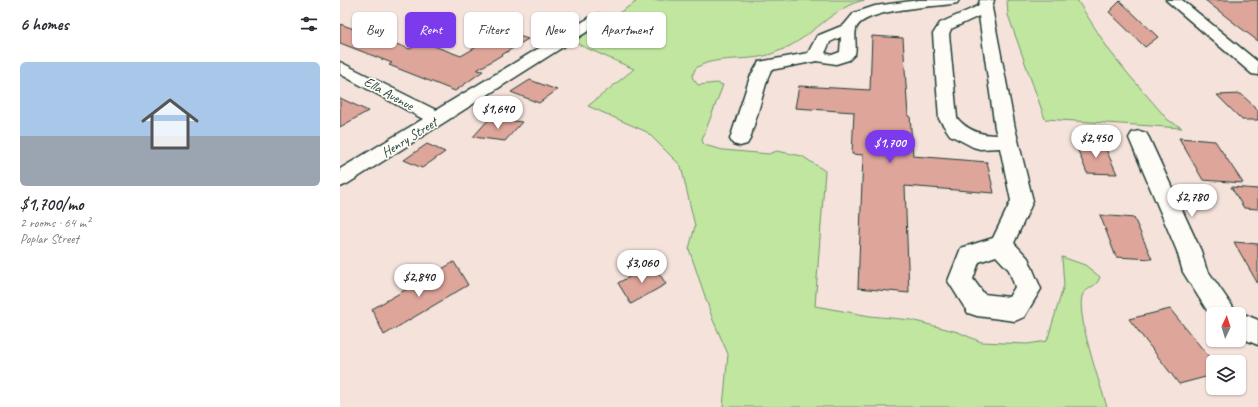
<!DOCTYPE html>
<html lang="en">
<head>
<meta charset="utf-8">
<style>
  :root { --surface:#fff; --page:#f7f7f7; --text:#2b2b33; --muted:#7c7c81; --accent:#7c3aed }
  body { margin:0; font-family:Caveat,sans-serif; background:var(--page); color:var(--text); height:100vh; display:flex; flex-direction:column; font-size:15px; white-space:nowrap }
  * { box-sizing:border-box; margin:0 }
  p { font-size:13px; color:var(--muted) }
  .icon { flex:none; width:22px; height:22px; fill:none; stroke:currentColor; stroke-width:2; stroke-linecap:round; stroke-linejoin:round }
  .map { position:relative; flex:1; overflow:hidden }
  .details { display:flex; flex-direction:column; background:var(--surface); width:340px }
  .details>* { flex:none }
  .guide { position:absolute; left:12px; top:12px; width:380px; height:36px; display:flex; gap:8px }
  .needle { width:26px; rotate:4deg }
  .fabs { position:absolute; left:866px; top:307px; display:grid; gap:8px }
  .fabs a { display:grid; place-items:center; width:40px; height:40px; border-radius:6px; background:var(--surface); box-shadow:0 1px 3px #0004; font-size:20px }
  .price { position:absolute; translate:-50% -34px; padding:0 9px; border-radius:14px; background:#fff; color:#222; font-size:13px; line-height:26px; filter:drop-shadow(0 1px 2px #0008) }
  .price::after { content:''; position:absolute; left:50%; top:24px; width:12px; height:9px; margin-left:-6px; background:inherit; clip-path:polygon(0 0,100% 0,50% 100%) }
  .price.selected { background:var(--accent); color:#fff }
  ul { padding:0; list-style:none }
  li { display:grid; align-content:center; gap:8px; height:212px; padding:0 20px }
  li span { display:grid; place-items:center; height:124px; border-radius:6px; color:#555 }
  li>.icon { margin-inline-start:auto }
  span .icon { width:72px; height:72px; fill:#fffc; stroke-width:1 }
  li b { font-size:17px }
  h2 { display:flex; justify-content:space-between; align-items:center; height:48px; padding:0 20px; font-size:17px }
  .pill { padding:0 14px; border-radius:6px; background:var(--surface); box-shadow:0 1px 3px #0004; font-size:14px; line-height:36px }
  .pill.selected { background:var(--accent); color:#fff }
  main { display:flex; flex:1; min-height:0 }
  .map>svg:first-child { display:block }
</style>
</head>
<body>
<main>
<section class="details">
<h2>6 homes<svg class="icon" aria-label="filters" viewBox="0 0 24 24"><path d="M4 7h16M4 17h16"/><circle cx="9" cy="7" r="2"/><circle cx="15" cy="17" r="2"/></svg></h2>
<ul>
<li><span style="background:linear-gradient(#a9c7e8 60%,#9aa5b1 0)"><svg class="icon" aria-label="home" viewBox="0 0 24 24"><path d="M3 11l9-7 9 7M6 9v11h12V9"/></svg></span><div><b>$1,700/mo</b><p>2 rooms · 64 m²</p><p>Poplar Street</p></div></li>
</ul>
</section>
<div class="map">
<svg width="918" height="407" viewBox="0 0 918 407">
  <rect width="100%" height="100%" fill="#f4e2db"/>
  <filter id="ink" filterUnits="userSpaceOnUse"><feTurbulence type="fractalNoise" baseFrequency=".025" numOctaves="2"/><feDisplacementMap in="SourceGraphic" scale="8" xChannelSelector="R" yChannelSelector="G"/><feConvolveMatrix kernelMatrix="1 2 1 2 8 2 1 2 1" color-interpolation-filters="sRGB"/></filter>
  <g filter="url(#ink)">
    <path fill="#c1e6a0" stroke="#70926a" d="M293,0h232c-32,6 -53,38 -84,50 -5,2 -11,5 -17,6 -20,5 -54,0 -69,13l-3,8 6,8 19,-2 6,2 -21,55 2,5 19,5 46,4 8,-3 25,5 23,15 -10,135 55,10 41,4 47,12 23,10 46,2 20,-3 17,-56 -2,-28 23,8 15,12c-3,10 -12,10 -17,17 -9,16 18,93 24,113h-384l5,-53 -15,-34 -24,-71 6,-23 -14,-60 -34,-34 -59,-26 46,-37 -61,-27 63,-40z
      M667,0h70l32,50 20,25 39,45 14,8 -137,-9 -37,-104z"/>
    <path fill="#dea59a" stroke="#1f3d34" d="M865,0h53v41l-20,-15z
      M780,1l38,36 -13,10 -36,-35z
      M0,24l70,25 13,-7 38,14 43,-25 24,8 -51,31 6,1 -28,20 -66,-26 3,-2 -52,-20z
      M532,36l31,2 5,78h2l3,40 74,6 7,31 -89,-7 4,107 -51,-5 5,-133 -11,-1 2,-42 -59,-4 4,-22 71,4z
      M190,80l27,10 -18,13 -28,-11z
      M901,94l17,16v10h-16l-25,-25z
      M0,98l28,13 -28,16z
      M150,118l32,4 -17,19 -32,-4z
      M839,138l36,3 28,42 -40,-3z
      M735,143l29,2 13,29 -30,-1z
      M87,144l18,8 -23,16 -18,-8z
      M891,187l27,2v20l-14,-1z
      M760,215l34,3 18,41 -36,-2z
      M894,242l24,2v40z
      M114,262l14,23 -84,50 -12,-26z
      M313,264l13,20 -35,20 -13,-21z
      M830,309l43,53v13l-34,9 -50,-65z"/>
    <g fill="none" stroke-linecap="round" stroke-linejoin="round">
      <g stroke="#1f3d34" stroke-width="3">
        <path id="minor" d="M579,0h40l-2,3 -5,1c-20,3 -89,5 -96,25 -2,8 1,17 -1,25l-6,6 -13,4 -19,-3 -46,9 -3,7 -18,62 -3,5 -7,2 -7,-2 -3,-5 20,-62 9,-15 49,-9 9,-17 27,-11 10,-12 21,-7zM501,37l-1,15 -8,3 -7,-2 5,-11z
          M640,0h14l-2,8 23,120 18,73 -19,42 14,15 13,31 -17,28 -9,4 -38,-5 -9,-3 -20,-32 13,-33 32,-10 18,-37 -11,-53 -20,1 -7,-2 -23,-12 -11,-16 -6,-85 7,-11 38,-17zM639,16l16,112 2,7c-16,0 -29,-4 -40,-17l-8,-84 2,-5zM656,256l13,14 6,17 -6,10 -25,-3 -11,-15 6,-17z
          M826,0h16l76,62v13l-6,-1z
          M259,14l5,1 2,3 -2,3 -257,163 -7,3v-18l83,-50 -83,-45v-12l96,48 158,-95z
          M799,131l7,2 3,5 52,113 5,17 31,45 2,-1 19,8v25l-19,-8v-23h-26v6l-30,-48 -6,-21 -48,-113 3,-5z"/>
      </g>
      <use href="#minor" fill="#fdfcf7" fill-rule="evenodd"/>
    </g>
  </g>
  <g text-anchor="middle" stroke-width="3.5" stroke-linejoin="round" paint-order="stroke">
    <g font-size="14" fill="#1f3d34" stroke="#fdfcf7">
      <text transform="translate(49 93) rotate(29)" y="5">Ella Avenue</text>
      <text transform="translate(69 137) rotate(-32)" y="5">Henry Street</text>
    </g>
  </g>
</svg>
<div class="fabs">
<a><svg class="needle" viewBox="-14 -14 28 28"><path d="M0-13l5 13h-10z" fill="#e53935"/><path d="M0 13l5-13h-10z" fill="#7c7c81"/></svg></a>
<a><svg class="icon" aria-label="layers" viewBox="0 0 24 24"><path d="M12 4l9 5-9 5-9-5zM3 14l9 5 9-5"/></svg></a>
</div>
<b class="price" style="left:158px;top:130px">$1,640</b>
<b class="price" style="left:756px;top:159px">$2,450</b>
<b class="price selected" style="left:550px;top:164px">$1,700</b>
<b class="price" style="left:852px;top:218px">$2,780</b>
<b class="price" style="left:302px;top:284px">$3,060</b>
<b class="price" style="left:79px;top:298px">$2,840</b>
<div class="guide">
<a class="pill">Buy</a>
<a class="pill selected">Rent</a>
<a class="pill">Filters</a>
<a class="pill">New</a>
<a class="pill">Apartment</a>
</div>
</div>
</main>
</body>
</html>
